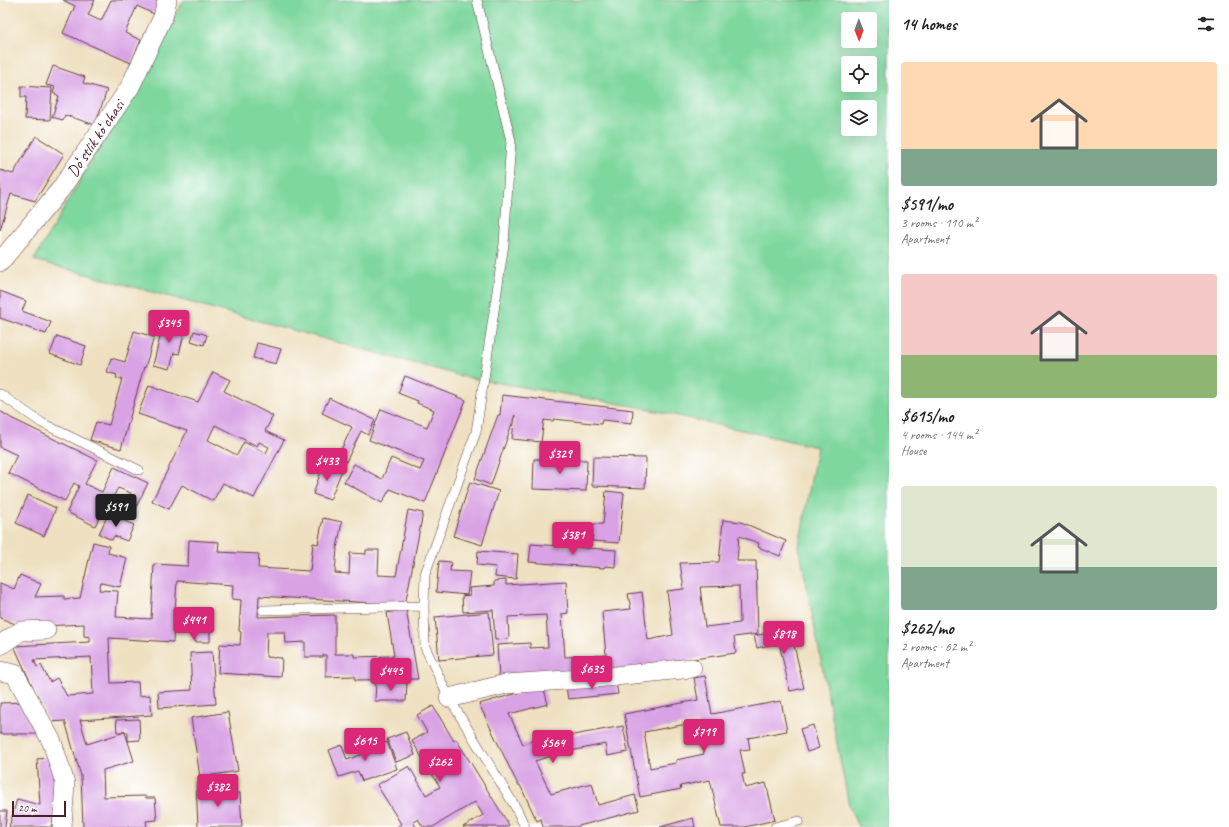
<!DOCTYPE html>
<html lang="en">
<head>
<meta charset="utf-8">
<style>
  :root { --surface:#fff; --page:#f6f6f6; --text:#222; --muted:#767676; --accent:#db2777 }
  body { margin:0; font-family:Caveat,sans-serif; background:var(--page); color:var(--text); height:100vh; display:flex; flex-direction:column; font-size:15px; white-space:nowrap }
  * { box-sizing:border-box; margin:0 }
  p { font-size:13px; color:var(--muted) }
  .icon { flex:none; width:22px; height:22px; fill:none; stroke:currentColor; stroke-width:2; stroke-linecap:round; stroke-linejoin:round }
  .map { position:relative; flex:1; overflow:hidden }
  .drawer { display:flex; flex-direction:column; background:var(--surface); width:340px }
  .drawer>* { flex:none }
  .needle { width:26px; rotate:179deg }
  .controls { position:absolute; left:841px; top:12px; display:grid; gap:8px }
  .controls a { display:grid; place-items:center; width:36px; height:36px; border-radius:4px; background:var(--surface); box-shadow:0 4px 16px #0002; font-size:20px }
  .scale { position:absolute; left:12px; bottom:10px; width:54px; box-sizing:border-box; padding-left:4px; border:2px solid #4a1f2b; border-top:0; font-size:11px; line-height:14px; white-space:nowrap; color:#4a1f2b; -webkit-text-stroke:3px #fff; paint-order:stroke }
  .price { position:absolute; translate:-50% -34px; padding:0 9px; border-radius:4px; background:var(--accent); color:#fff; font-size:13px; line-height:26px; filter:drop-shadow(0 1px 2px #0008) }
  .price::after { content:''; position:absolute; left:50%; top:24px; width:12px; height:9px; margin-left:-6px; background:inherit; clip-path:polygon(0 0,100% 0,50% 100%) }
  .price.selected { background:#222; color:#fff }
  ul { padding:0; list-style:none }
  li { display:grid; align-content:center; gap:8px; height:212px; padding:0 12px }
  li span { display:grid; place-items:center; height:124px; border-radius:4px; color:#555 }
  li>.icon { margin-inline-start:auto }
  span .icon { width:72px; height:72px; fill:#fffc; stroke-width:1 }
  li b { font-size:17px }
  h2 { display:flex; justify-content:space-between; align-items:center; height:48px; padding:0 12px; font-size:17px }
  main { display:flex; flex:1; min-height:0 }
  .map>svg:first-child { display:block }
</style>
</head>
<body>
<main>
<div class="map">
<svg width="889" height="827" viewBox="0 0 889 827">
  <rect width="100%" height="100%" fill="#fff"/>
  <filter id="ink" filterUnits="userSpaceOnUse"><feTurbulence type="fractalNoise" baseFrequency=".025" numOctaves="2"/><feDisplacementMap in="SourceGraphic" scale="8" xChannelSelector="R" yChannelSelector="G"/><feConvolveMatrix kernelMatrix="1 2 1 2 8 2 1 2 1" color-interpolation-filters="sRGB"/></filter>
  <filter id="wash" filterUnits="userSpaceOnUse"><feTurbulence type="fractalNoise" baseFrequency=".012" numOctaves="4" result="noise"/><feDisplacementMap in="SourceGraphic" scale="16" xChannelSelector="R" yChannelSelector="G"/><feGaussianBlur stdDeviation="0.9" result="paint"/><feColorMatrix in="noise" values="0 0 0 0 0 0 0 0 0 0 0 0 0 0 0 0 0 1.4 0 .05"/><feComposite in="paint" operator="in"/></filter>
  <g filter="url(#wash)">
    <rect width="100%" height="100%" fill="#eee0c0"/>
    <path fill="#7ed79d" stroke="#647b64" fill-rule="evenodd" d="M184,0h705v827h-31l-9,-21 -50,-260 18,-99 -179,-40 -173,-30 -431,-117zM848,19h22v22h-22zM848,63h22v22h-22zM848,107h22v22h-22z"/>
    <g id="blocks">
      <path fill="#d8a2e4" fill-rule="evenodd" d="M63,0h32l-7,15 13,6 10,-21h50l-7,14 -17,-8 -12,27 16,7 -10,23 -68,-30 12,-27z
        M53,66l32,11 -2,6 24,7 -12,35 -30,-10 -2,5 -11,-3 7,-21 -6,-3 2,-6 -9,-2z
        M21,86l31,2 -2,32 -25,-1 1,-22h-5z
        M36,136l28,18 -29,47 -24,-7 -11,36v-60l13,4z
        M0,291l26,10 -4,10 29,11 -5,12 -46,-16z
        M164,321l22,5 -7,28 -5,-1 -4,16 -17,-4z
        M134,331l20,6 -9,31 -1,-1 -23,82 -31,-9 6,-18 13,3 13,-46 -6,-1 1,-3 -10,-3 4,-14 14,4z
        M194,331l13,4 -3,10 -13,-4z
        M57,336l29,10 -6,19 -30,-11z
        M257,343l24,6 -5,15 -23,-6z
        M213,372l17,8 -6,11 49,25 -8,15 19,9 -30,58 -31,-15 -10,18 -31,-16 -13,24 -17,-8 35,-70 -49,-17 11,-29 49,17zM215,425l42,21 2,-4 10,5 -3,6 -22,-11 -7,13 -29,-15z
        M405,376l61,24 -41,103 -35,-14 -8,14 -38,-21 10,-18 28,15 9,-21 29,12 4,-9 -55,-21 12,-31 46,18 7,-17 -17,-7 1,-2 -20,-8z
        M502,395l131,15 -1,13 -30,-3 -1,4 -47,-5 -1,2 -9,-1 -3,22 -29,-3 3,-24 -24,70 -16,-6 23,-64h2z
        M329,398l46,22 -7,15 -7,-4 -17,35 -9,-4 17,-35 -30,-14z
        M0,411l11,7 86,42 -12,24 17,8 12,-25 34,16 -19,38 -10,-5 12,-23 -13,-5 -5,9 -3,-1 -15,30 -28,-14 12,-26 -5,-3 -9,18 -57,-28 9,-18 -17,-8z
        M593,457l53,1 -1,30 -53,-2z
        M534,459l53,1 -1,31 -53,-2z
        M324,463l18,7 -12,30 -17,-6z
        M470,482l29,9 -17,54 -29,-9z
        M606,491l18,2 -5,50 -27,-2 1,-17h10z
        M28,495l28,13 -12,28 -28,-13z
        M408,510l15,3 -18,92 -146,-9 -1,21 77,-2v39h19v3l40,-1 -7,-43 19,-4 12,70 -63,1v-4l-29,1v-22h-3v2h-18v-15l-19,1 -1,-11h-18l-1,25 16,1 -1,19 -63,-4 2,-29 20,1 1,-13 -2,-1 2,-31 -9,-1 1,-14 -56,-4 -4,61 -64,-4 2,45 27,-1 1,14 11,-1 2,20 -72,5 7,24 38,-12 9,29 -31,9 1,27 41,-1 1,2h9l2,22 -11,1 1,6h-64l-2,-51 -16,-55 -16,1 -35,-76 76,-4v-5l-6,-1v-12l-61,3 -23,-9v-35l14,6 6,-14 21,9 -6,13 29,-1v3l16,-1 13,-56 16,4 -1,7 19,5 -7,29 -19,-4 -2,7 19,1 -2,26 35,2 3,-55 34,2 1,-26 30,2 -1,10 41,2 -1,14 52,3 3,-28 5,1 5,-26 19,4 -5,26 -2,25 14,1 1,-21 16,1v-4h13l-1,25 18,1zM91,657l2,37 -26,2 -10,-18 -7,4 -9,-17 -4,2 -3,-7z
        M108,514l26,11 -7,16 -13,-5 -2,4 -13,-6z
        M723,520l18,2 45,19 -6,15 -22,-9 1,-4 -20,-7 -2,25h19l2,73 -24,3 2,16 -42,6 -54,11 -141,7 -2,-32 33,-2v5l18,-1 -2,-32 -38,2 1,22 -14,1 -2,-30 -30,2 -1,-16 8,-1 -1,-7 25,-2v-5l12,-1v5l60,-4 2,32 -6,1 3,43 41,-2 -4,-43 29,-3 -3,-15 14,-2 6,48 25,-5 -6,-44 17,-2 -4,-26 39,-1zM739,586l1,37 -35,4 -5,-40z
        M531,544l85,6 -1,17 -10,-1 -1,2 -75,-6z
        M478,551l40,3 -2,25 -21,-2 1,-10 -19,-2z
        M439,561l12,1 -1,9 20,1 -3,23 -31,-3z
        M489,612l4,43 -54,5 -4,-43z
        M194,614h16v28h-15z
        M790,628l14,60 -14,3 -11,-48 -22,5 -3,-12z
        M212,652l4,52 -57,4 -1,-16 34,-2 -2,-37z
        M705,676l7,38 69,-13 6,30 -39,7 2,11 -10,1 5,24h-3l3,14 21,-5 9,37 -30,7h-24l-11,-47 -30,6 1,3 -41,8 -16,-83 74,-14 -4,-22zM698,722l6,32 -28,6v3l-26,5 -6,-36z
        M376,682h31l-1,19h-31z
        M616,682l2,12 -50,5 -2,-12z
        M543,686l5,18 -39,10 14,30 32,-11 2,5 66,-12 5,26 -21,4 -2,-12 -44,9 -26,8 16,33 41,-11 6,22 37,-10 4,15 -64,17h-32l-2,-8 -4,2 -17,-36h-2l-39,-81z
        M26,702l13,32h-39v-31z
        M433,706l21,35 2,-2 53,86 -3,2h-43l20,-12 -8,-13 -42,25h-10l-5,-8 -5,3 3,5h-19l4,-3 -24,-39 32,-19 17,29 14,-8 -28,-46 15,-9 -10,-17z
        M228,712l10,59 -38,6 -9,-59z
        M139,719l1,21 -12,1v-9h-11l-1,-12z
        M813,725l6,23 -12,4 -7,-23z
        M406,732l9,23 -19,7 -9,-23z
        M387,742l10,27 -35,12 -4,-10 -19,6 -10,-27 13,-5 5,15 21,-8 -1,-3z
        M49,758l8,12 -4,50 -2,7h-42l8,-28 23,6 -3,-46z
        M217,783l1,11 22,-1 2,34h-44l-2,-43z
        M0,811h7l-2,16h-5z
        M693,818l2,9h-35z"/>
    </g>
  </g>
  <g filter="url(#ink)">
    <use href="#blocks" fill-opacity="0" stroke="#633c41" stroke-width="1"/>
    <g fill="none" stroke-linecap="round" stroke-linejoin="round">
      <g stroke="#633c41" stroke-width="10">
        <path id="lane" d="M477,0l34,141 -7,103 -28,188 -51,142 -1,32 1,41 24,51 67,110 9,19
          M0,394l42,29 97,47
          M263,610l161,-4
          M775,827l24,-6"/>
      </g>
      <g stroke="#633c41" stroke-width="20">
        <path id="street" d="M0,262l60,-72 70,-103 33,-70 4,-17
          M0,645l21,-14 25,-1
          M0,671l15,3 37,68 13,41 -3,44
          M449,698l57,-14 90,-6 96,-10"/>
      </g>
      <use href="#lane" stroke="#fff" stroke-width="9"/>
      <use href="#street" stroke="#fff" stroke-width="19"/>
    </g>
  </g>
  <g text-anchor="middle" stroke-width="3" stroke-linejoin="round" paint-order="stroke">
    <g font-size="16" fill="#4a1f2b" stroke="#fff">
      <text transform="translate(95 138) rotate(-56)" y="6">Doʻstlik koʻchasi</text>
    </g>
  </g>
</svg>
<div class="controls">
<a><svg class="needle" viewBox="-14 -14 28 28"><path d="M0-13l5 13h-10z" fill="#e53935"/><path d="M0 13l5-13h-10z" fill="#767676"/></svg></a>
<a><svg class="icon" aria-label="locate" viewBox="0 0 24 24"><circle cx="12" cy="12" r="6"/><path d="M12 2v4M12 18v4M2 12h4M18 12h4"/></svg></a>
<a><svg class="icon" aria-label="layers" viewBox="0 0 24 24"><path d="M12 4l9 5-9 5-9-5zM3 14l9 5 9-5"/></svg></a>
</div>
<div class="scale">20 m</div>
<b class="price" style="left:169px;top:344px">$345</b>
<b class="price" style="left:560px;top:475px">$329</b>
<b class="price" style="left:327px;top:482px">$433</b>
<b class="price selected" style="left:116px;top:528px">$591</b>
<b class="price" style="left:573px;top:556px">$381</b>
<b class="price" style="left:194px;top:641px">$441</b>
<b class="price" style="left:784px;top:655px">$818</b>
<b class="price" style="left:592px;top:690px">$635</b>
<b class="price" style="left:391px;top:692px">$445</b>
<b class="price" style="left:704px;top:753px">$719</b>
<b class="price" style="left:365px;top:762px">$615</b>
<b class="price" style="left:553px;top:764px">$564</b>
<b class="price" style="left:440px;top:783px">$262</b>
<b class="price" style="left:218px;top:808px">$382</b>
</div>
<section class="drawer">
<h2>14 homes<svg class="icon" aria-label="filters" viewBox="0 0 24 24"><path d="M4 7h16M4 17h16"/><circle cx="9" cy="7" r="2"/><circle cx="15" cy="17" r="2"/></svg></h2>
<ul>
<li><span style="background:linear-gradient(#ffd9b3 70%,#7fa58c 0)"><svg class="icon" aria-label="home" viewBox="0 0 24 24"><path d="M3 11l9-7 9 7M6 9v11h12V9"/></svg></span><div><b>$591/mo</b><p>3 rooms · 110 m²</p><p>Apartment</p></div></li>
<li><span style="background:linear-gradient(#f6c9c9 65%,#8fb573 0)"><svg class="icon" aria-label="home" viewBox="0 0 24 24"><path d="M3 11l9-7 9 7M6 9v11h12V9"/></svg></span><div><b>$615/mo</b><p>4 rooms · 144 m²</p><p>House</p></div></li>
<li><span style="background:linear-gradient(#dfe7d0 65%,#7fa58c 0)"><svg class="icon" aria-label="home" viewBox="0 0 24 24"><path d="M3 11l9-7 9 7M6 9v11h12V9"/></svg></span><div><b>$262/mo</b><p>2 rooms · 62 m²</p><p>Apartment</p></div></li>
</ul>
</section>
</main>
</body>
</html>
